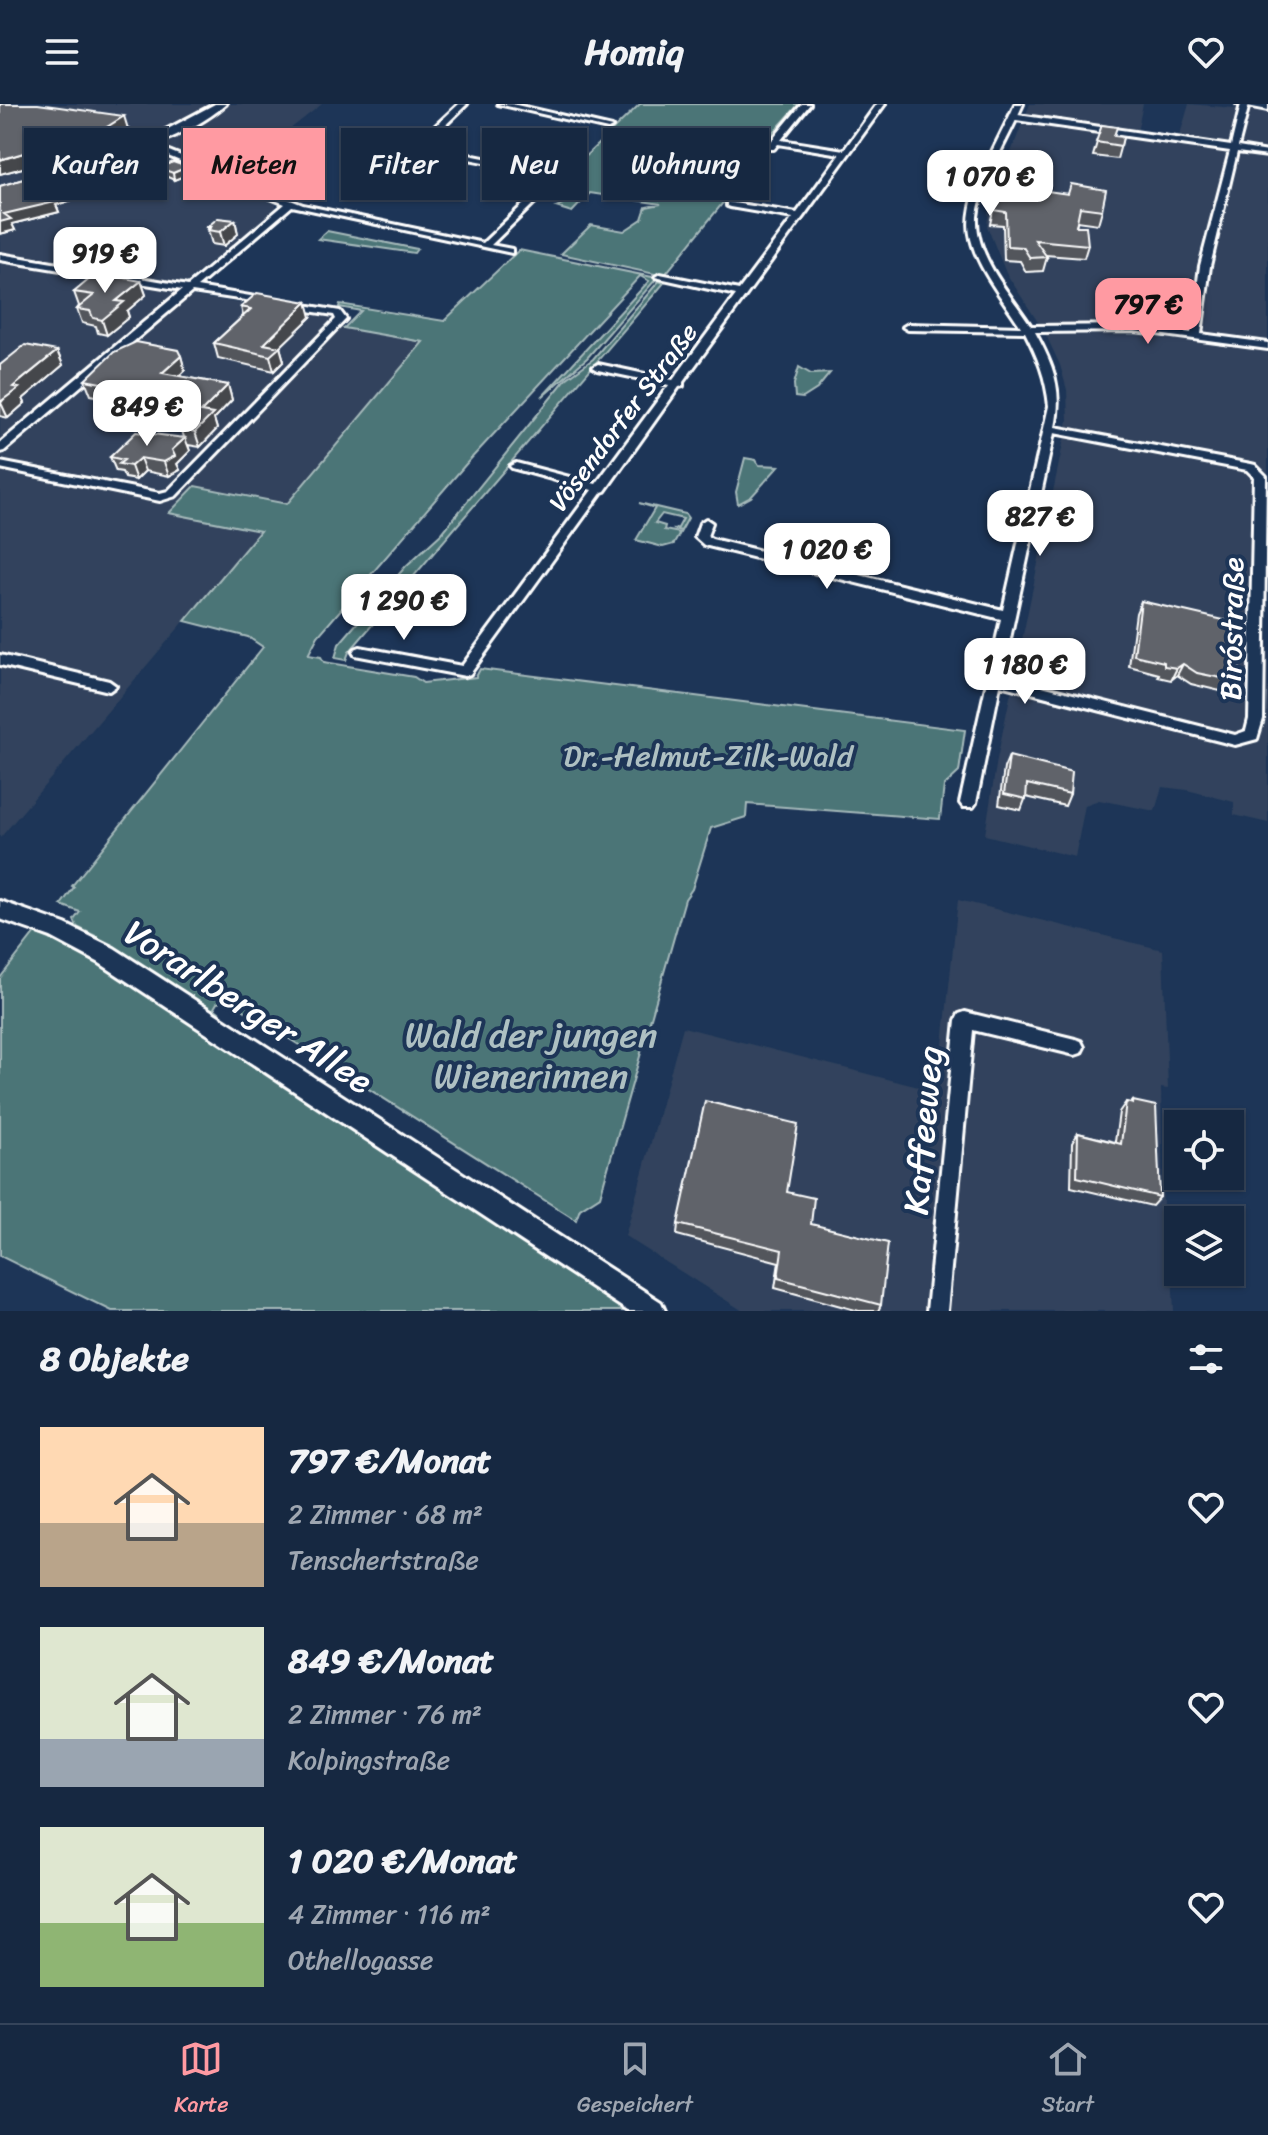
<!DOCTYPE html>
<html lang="de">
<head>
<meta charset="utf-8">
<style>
  :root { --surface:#162841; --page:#1f3048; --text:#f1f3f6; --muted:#9ea6b1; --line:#35445a; --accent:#ff9aa2 }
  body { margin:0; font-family:Sriracha,sans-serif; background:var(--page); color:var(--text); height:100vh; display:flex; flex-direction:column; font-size:30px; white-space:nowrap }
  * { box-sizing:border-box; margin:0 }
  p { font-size:26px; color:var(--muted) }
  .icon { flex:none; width:44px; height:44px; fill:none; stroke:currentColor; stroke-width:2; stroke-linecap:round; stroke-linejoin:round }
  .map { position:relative; height:1207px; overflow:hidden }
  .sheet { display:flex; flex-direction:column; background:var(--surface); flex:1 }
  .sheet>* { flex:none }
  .guide { position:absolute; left:24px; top:24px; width:800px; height:72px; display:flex; gap:16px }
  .fabs { position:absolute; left:1164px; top:1006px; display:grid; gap:16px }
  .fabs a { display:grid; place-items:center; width:80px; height:80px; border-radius:0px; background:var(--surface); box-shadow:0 2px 6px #0004,0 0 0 2px var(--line); font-size:40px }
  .price { position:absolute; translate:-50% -68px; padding:0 18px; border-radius:16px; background:#fff; color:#222; font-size:26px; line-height:52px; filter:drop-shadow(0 2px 4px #0008) }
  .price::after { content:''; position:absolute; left:50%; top:48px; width:24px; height:18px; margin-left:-12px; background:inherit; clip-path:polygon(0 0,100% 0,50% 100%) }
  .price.selected { background:var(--accent); color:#111 }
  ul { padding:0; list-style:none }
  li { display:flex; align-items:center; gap:24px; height:200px; padding:0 40px }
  li span { display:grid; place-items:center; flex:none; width:224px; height:160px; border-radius:0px; color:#555 }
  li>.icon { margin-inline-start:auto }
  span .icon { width:96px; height:96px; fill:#fffc; stroke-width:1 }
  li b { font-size:34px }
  h2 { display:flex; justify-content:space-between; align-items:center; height:96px; padding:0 40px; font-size:34px }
  .tag { padding:0 28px; border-radius:0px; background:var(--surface); box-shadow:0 2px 6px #0004,0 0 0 2px var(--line); font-size:28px; line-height:72px }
  .tag.selected { background:var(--accent); color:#111 }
  header { display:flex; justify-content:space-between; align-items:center; height:104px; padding:0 40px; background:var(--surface); font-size:36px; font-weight:700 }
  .tab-bar { display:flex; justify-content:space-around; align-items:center; height:112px; border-top:2px solid var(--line); background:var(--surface); font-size:22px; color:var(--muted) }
  .tab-bar a { display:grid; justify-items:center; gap:4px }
  .tab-bar .selected { color:var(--accent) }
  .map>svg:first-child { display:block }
</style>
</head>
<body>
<header><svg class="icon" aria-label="menu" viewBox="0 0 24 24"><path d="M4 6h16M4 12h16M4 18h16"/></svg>Homiq<svg class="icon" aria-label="heart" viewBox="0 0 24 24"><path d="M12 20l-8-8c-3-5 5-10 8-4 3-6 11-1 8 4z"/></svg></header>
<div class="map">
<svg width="1268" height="1207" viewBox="0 0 1268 1207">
  <rect width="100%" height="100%" fill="#1d3557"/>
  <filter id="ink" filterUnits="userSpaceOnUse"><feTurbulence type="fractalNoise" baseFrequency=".0125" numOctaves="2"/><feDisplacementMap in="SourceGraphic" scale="16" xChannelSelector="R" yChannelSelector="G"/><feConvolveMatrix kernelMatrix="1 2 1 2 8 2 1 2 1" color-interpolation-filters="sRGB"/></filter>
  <g filter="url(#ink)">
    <path fill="#31435d" d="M0,0h322l-37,29 -32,18 -55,21 78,32v4l-102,85 156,24 14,11 80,13 -137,163 -92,-18 -26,26 92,19 -261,307z
      M1030,0h113l-6,28 42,6 10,-34 79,7v712l-34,-8v-13l-47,-12 -25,-3 -7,24 -56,-11 -14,5 -10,52 -90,-22 12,-76 71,-339 -1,-30 -7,-25 -15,-32 -39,-60 -19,-47 2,-18z
      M958,796l205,50 5,139 -7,-1 2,122 7,21 4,80h-431l-118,-75 58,-209 255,65z"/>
    <path fill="#4c7477" stroke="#a6babb" stroke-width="2" d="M640,0h159l-34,38 2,6 -103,128 -103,-22 30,-29 33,6 18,-12 4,-12 15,-3 -71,-11 -18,19 -16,-5 17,-8 8,-8 -26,-6z
      M327,127l90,18 -3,4 -96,-14z
      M519,146l138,28 -70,80 -45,39 107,-116 -9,-5 -174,188 -148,172 -10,19 13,2 3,5 90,15 9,6 53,-6 4,-8 485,61 -6,42 -15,14 -4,33 -193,-15 -1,13 -35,11 -19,61 -7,10 -85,297 -20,13 -4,11 -348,-220 -11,3 -3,5 5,4 -5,5 -118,-81 -19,-9 -3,-7 6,-8 -19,-7 13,-18 -2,-1 191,-239 -15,-10 -63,-16 75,-90 -91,-18 26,-27 92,18 136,-162 -79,-14 17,-17 -22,-4 1,-3 104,17z
      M659,177l5,2 -315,369 -3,8 -11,-2 4,-14 67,-78 36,-33 124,-154 27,-20z
      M799,263l12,7 19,-1 -13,16 -14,9 -8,-1 -1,-13z
      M745,354l11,2 3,5 20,1 -28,31 -13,7 -2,-12z
      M639,399l46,11 3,4 -7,13 -8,-2 5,-1 5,-9 -21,-5 -7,9 10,3 -1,4 16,3 -6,11 -11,3 -27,-7 19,-32z
      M35,829l37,15 61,35 501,328h-522l-112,-55v-278z"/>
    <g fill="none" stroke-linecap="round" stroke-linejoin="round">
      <g stroke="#fff" stroke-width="6">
        <path id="street" d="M459,0h8l-43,42 140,28 -73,71 21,4v4l-220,-47 -95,81 71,12 3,1v4l-79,-12 -188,159 -4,1v-9l182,-153 -182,-30v-6l188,32 97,-82 -139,-57 -1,-2 4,-2 154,62 180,38 71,-68 -139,-26v-4z
          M498,0h14l100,23 -4,2z
          M802,0h8l-29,36 63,10 33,-46h8l-202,278v4l-4,1 -74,104 -3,1 -132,182 -5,2 -110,-21 -2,-3 2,-3 5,-2 102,19 130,-176 -80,-22 -2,-2 6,-3 80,21 73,-99 -71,-15 -5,-3 5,-3 75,16 63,-85 -81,-18 5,-3 79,16 54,-72 -63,-11 -3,-1v-4l70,11 43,-59 -62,-10 -4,5h-6v-4z
          M1015,0h8l-5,11 213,31 10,-42h8l-11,43 30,5v4l-31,-4 -27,114 -9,68 67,9v6l-133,-18 -100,1c18,33 28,57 20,95l196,37 4,1 11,11 -3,243 -6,20 -22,6 -235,-60 -24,118 -3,4h-10l-3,-4 41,-184 -297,-74 -9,-8 5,-14 6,-4 6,4 -5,13 5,3 291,71 46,-204c-3,-28 -11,-49 -24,-74l-117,-2 -5,-3 5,-3 113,3c-17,-27 -42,-56 -50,-88 -11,-40 29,-98 44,-135zM1016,16l214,31 -30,115 -9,67 -56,-8 -104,1c-20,-31 -56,-69 -54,-109 3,-31 26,-69 39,-97zM1054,329l193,37 7,7 -5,242 -3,12 -11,4 -233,-59z
          M292,199l48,8 6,8 -170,177 -16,5 -160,-33v-6l160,31 8,-2 168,-172 -2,-4 -45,-7v-4z
          M0,551l109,26 7,5 -7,5 -109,-26z
          M965,908l110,27 6,2 3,6 -3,6 -6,2 -102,-25 -26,281h-20l29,-291 3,-6z"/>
      </g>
      <g stroke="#fff" stroke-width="6">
        <path id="secondary" d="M215,0h11c-39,34 -95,49 -143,63l-9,-2 75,-26z
          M1237,0h31v6z
          M0,797l65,23 49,24 547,354 4,9h-37l-530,-349 -47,-25 -51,-18z"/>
      </g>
      <use href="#street" fill="#1d3557" fill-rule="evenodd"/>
      <use href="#secondary" fill="#1d3557" fill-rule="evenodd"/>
    </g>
    <path fill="#53565c" stroke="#fff" stroke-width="2" d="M0,0l128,25 -42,27 -22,2 -8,5 -11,-1 -45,12z
      M1102,21l12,11 9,1 -6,22 -24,-3z
      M419,39l39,7 2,10 -13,10 -11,-2 -6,-5 -4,3 -14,-2 -2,-10 9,-7z
      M97,53l45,25 3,11 -28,9 -16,-11 -45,14 3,7 -47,12 3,6 -15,4v-48z
      M485,63l56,9 -11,8 -44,-7z
      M159,64l30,6 -15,6 -13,-6z
      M1042,81l6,6 54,19 -4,14 -21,-3 -1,5 12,19 -4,13 -39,-3 2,2 -4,14 -17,1 -6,-11 -16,-1 -1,-35 -13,-1 3,-14z
      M235,116l3,14 -14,12 -12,-2 -5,-17z
      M109,176l32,1 5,14 -19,16 2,6 -22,18 -9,-2 -2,-7 -14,-3 -5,-14 2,-3 -5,-14z
      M241,203l70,10 -31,30 4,14 -10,10 -56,-13 -4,-15 29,-27z
      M57,247l6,14 -40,34 2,4 -17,15 -8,-2v-51z
      M181,252l4,15 -6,5 49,9 4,15 -18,19 3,10 -17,18 -12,-2 2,6 -13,13 3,6 -11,6 -24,-5 -9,9 -11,-2 -3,-6 -6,-1 -6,-14 74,-20 -2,-6 -20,-4 -3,-9 -3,-1 -4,-11 -61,-11 -6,-15z
      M1141,497l98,75 -6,11 -6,-1 -7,5 -29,-7 -14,-9 -6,5 -13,-3 1,-3 -30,-8 7,-53z
      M1009,652l61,38 -5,12 -39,-9 -5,13 -22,-5 5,-37z
      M1133,997l27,96 -8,9 -81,-19 1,-44 6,-10 37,9 4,-30 7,-10 5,1z
      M787,1088l24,32 70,81 -3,6h-19l-84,-23 4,-26 -102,-27 1,-11z"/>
    <path fill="#44464b" stroke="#fff" stroke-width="2" d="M124,12l4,13 -42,27 -22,2 -8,5 -5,-13 8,-5z
      M40,44l5,14 -45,12v-14z
      M458,46l2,10 -13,10 -1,-10z
      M429,49l1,10 -4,3 -1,-10z
      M540,62l1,10 -11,8v-10z
      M187,63l2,7 -15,6 -1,-7z
      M98,76l3,11 -45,14 3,7 -47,12 3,6 -15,4v-12l4,-8 43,-18z
      M142,78l3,11 -28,9 -4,-11z
      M235,116l3,14 -14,12 -4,-14z
      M141,177l5,14 -19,16 2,6 -22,18 -5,-15 14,-19z
      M307,198l4,15 -31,30 4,14 -10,10 -4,-15 -6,-12z
      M57,247l6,14 -40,34 2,4 -17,15 -7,-15 12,-16z
      M181,252l4,15 -18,17 -5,-15z
      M228,281l4,15 -18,19 3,10 -17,18 -5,-15 6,-20z
      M185,334l5,13 -13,13 3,6 -11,6 -5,-14 8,-12z
      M140,354l5,13 -9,9 -5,-14z
      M1183,560l-6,11 -6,5 6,-12z
      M1233,570l-6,12 -7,5 6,-12z"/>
    <path fill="#61646b" stroke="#fff" stroke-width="2" d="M0,0h38l86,12 -42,27 -23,2 -8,5 -11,-2 -40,12z
      M1102,21l15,2 -3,9 9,1 -2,9 -25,-4z
      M419,39l39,7 -12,10 -11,-1 -6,-6 -4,3 -15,-2 12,-8z
      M97,53l5,4 5,-2 35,23 -29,9 -15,-11 -51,16 8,6 -51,12 7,5 -11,3v-36z
      M496,53l44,9 -10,8 -45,-7z
      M1016,57l31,4 -6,20 8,1 -2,5 21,3 3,-10 35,6 -4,20 -22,-3 -4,19h10l2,19 -53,-5 12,17 -17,1 -7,-11 -16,-1 -1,-34 -13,-2 10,-31 5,1z
      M173,58l14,5 -14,6 -14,-5z
      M218,114l17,2 -15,12 -12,-2 3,-3h-4z
      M114,172l27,5 -25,20 8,1 -22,18 -9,-2 -3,-7 -13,-2 17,-14 -20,-3 18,-15 17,3z
      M257,189l50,9 -43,42 16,3 -10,9 -56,-13 37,-34 -10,-2z
      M136,238l42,8 3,6 -19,17 66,12 -27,27 12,2 -18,18 -14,-3 10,-10 -34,-7 8,-7 -15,-3 9,-8 -74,-14 29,-28z
      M25,241l32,6 -44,36 6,1 -19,14v-37z
      M136,328l49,6 -13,12 3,6 -11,6 -24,-4 -9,8 -12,-2 5,-4 -14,-3z
      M1141,497l100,23 -2,52 -6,-2 -7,5 -29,-6 -14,-9 -6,4 -13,-2v-4l-30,-7z
      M1009,652l63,16 -2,22 -43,-10 -1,15 -22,-5z
      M705,997l93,23 -11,68 27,6 -3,26 77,19 -7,62 -103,-27 4,-28 -104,-26z
      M1133,997l23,5 4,91 -83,-20 1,-44 43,11 5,-42 7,2z"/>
  </g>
  <g text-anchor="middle" stroke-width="8" stroke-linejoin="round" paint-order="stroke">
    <g font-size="26" fill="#fff" stroke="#1d3557">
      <text transform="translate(623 313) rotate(-53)" y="9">Vösendorfer Straße</text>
    </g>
    <g font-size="30" fill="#fff" stroke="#1d3557">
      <text transform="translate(1232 525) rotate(-89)" y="10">Biróstraße</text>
    </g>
    <g font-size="30" fill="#aec0c2" stroke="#1d3557">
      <text x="708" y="662">Dr.-Helmut-Zilk-Wald</text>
    </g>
    <g font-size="36" fill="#fff" stroke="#1d3557">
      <text transform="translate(249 902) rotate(33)" y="13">Vorarlberger Allee</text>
      <text transform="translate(922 1026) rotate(-85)" y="13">Kaffeeweg</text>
    </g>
    <g font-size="36" fill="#aec0c2" stroke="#1d3557">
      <text x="531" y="943">Wald der jungen<tspan x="531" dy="41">Wienerinnen</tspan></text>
    </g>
  </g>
</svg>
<div class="fabs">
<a><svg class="icon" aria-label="locate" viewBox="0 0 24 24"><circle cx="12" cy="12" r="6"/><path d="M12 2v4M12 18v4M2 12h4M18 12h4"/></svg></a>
<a><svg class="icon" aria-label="layers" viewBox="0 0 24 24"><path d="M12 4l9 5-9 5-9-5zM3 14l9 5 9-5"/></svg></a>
</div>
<b class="price" style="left:990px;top:114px">1 070 €</b>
<b class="price" style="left:105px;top:191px">919 €</b>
<b class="price selected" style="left:1148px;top:242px">797 €</b>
<b class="price" style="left:147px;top:344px">849 €</b>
<b class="price" style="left:1040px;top:454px">827 €</b>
<b class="price" style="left:827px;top:487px">1 020 €</b>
<b class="price" style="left:404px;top:538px">1 290 €</b>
<b class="price" style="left:1025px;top:602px">1 180 €</b>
<div class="guide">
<a class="tag">Kaufen</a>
<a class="tag selected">Mieten</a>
<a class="tag">Filter</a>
<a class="tag">Neu</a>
<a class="tag">Wohnung</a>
</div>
</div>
<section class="sheet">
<h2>8 Objekte<svg class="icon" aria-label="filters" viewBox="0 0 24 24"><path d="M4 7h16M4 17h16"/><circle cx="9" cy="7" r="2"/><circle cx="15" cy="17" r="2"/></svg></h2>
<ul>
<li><span style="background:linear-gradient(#ffd9b3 60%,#b9a48a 0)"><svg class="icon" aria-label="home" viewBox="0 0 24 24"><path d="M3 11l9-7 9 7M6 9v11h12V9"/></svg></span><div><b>797 €/Monat</b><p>2 Zimmer · 68 m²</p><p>Tenschertstraße</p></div><svg class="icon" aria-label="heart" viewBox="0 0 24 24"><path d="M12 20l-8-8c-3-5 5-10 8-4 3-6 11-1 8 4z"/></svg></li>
<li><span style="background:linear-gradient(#dfe7d0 70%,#9aa5b1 0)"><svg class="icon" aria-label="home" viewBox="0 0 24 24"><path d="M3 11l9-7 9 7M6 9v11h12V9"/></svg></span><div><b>849 €/Monat</b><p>2 Zimmer · 76 m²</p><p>Kolpingstraße</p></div><svg class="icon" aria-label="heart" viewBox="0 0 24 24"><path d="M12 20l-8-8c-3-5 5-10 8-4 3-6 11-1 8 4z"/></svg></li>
<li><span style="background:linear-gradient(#dfe7d0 60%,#8fb573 0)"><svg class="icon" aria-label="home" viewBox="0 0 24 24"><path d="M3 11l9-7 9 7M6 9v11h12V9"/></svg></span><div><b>1 020 €/Monat</b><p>4 Zimmer · 116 m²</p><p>Othellogasse</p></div><svg class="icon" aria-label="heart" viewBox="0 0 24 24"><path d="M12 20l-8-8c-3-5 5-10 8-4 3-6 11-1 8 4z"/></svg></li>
</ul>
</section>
<nav class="tab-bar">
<a class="selected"><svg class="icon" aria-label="map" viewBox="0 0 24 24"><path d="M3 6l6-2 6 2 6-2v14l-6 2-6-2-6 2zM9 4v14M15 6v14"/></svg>Karte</a>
<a><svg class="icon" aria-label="saved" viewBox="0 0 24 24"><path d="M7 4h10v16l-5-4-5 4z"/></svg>Gespeichert</a>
<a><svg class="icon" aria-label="home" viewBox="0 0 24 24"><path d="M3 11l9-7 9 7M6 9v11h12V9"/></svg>Start</a>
</nav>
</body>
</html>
